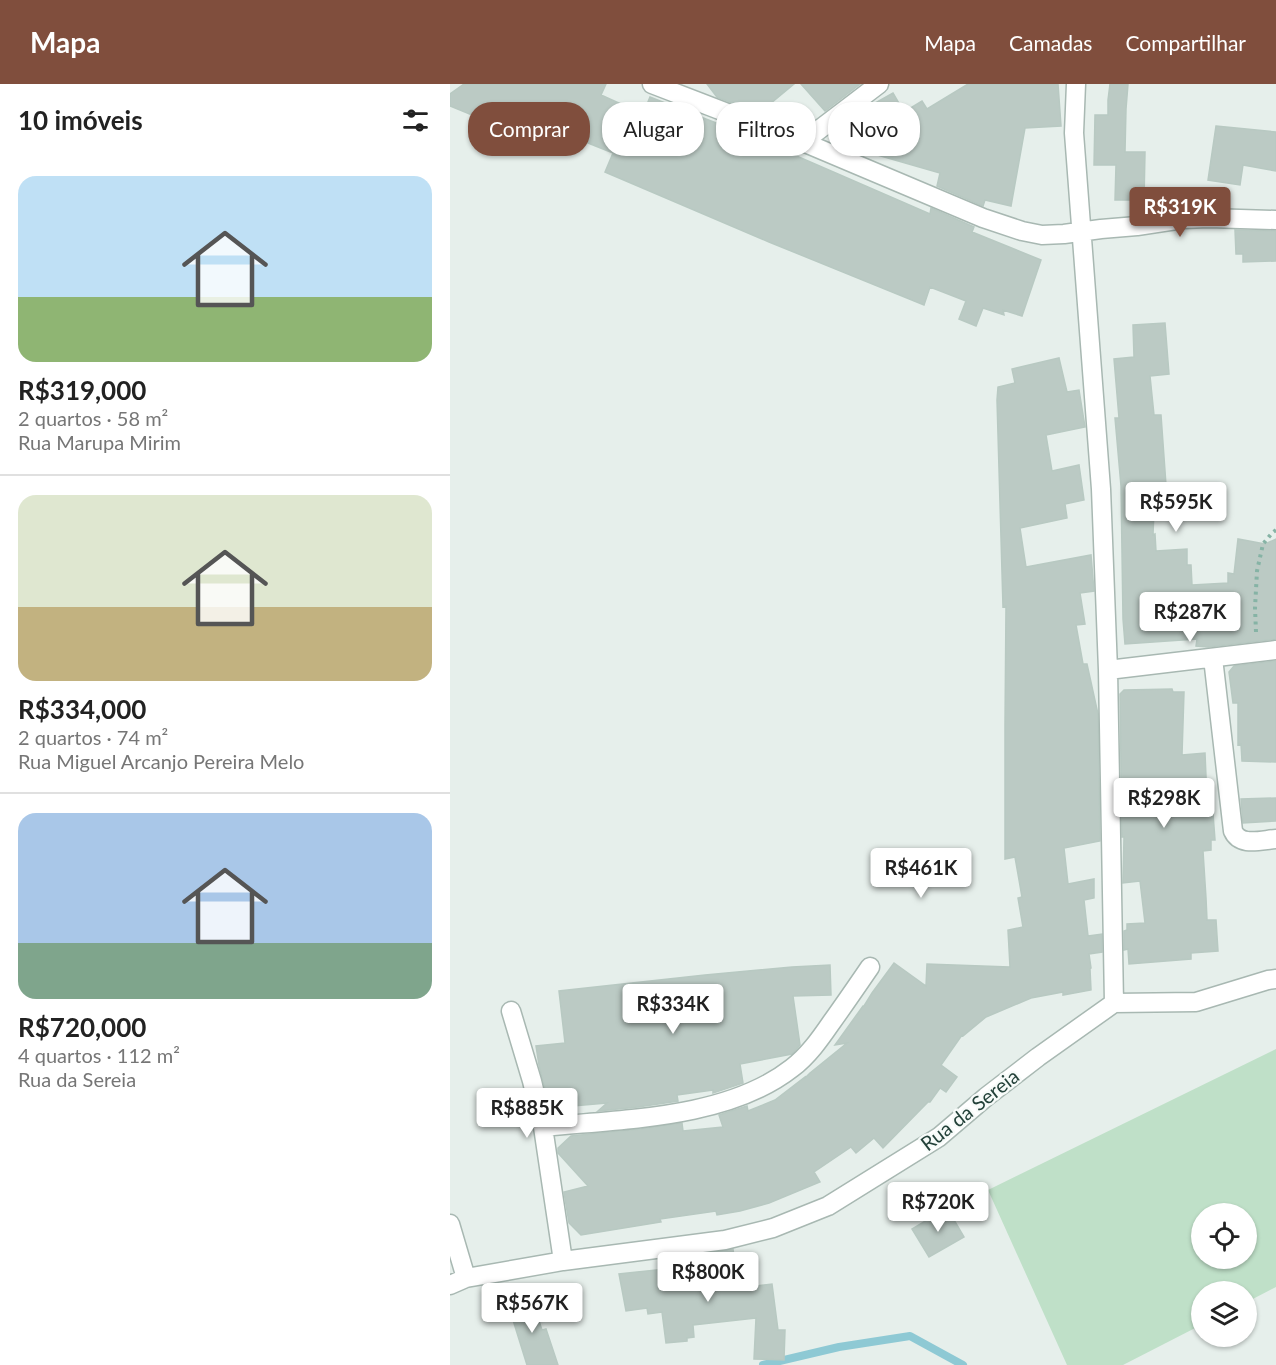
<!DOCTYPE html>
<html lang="pt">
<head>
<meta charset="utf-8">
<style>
  :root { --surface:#fff; --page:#f2f2f2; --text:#222; --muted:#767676; --line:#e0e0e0; --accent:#804e3d }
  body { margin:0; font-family:Lato,sans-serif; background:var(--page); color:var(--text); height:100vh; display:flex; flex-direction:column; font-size:22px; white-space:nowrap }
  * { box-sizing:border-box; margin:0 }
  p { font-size:20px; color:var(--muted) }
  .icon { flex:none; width:33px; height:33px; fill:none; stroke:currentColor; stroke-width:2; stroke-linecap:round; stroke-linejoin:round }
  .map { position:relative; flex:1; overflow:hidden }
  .sheet { display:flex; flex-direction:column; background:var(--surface); width:450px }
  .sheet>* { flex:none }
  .top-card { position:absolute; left:18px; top:18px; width:570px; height:54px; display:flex; gap:12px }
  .controls { position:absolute; left:741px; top:1119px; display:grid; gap:12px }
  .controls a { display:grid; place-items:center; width:66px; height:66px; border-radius:50%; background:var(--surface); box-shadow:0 2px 4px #0004; font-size:30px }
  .price { position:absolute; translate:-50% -51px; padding:0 14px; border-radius:6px; background:#fff; color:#222; font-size:20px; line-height:39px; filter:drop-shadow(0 2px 3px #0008) }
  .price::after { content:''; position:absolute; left:50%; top:36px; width:18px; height:14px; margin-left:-9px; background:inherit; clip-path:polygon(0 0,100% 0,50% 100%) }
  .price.current { background:var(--accent); color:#fff }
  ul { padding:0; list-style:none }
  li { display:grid; align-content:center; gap:12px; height:318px; padding:0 18px }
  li+li { border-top:2px solid var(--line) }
  li span { display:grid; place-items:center; height:186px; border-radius:18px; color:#555 }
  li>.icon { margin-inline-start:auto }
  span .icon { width:108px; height:108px; fill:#fffc; stroke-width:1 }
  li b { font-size:26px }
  h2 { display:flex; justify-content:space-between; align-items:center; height:72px; padding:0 18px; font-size:26px }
  .tag { padding:0 21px; border-radius:24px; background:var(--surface); box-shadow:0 2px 4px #0004; font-size:21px; line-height:54px }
  .tag.current { background:var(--accent); color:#fff }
  header { display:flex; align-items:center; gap:36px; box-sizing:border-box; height:84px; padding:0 30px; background:var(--accent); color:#fff }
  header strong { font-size:28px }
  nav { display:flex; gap:33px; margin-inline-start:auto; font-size:21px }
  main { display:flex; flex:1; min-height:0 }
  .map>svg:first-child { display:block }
</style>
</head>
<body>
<header>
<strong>Mapa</strong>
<nav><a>Mapa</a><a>Camadas</a><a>Compartilhar</a></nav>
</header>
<main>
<section class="sheet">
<h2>10 imóveis<svg class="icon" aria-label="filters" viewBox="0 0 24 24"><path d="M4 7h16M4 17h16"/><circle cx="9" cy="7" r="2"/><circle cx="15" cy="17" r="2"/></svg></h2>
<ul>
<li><span style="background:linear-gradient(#bfe0f5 65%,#8fb573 0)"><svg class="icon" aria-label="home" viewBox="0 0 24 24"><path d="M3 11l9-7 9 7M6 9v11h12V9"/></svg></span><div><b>R$319,000</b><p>2 quartos · 58 m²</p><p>Rua Marupa Mirim</p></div></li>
<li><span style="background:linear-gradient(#dfe7d0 60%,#c2b280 0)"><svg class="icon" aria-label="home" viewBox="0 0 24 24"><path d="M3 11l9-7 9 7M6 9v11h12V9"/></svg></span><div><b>R$334,000</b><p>2 quartos · 74 m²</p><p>Rua Miguel Arcanjo Pereira Melo</p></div></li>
<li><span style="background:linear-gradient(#a9c7e8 70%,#7fa58c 0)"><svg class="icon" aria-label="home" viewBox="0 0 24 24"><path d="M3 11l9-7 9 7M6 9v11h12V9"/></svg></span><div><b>R$720,000</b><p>4 quartos · 112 m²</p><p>Rua da Sereia</p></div></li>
</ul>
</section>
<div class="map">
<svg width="826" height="1281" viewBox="0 0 826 1281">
  <rect width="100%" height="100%" fill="#e6efeb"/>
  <path fill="#bfe0c8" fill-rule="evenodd" d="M826,965v238l-29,15 -1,-10h-44l-1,33 -78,40h-56l-79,-175zM752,1130h44v44h-44z"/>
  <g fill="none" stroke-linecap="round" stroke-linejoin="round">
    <path stroke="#8ec9d4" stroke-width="8" d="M313,1281l76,-18 71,-11 53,29"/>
  </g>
  <path fill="#bbcac4" stroke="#b8c9c2" stroke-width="1.5" d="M14,0h142l-5,11 42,19 7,-17 112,44 168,73 1,-6 43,19 -2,5 69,28 -19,56 -19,-6 1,5 -21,-7 -7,18 -17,-7 7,-18 -36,-14 -6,18 -155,-63 -164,-70 8,-19 -45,-18 -8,10 -32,-31 -16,12 -4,-5 -7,6 -51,-21v-12z
    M257,0h87l-35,29 -42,-16z
    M351,0h59l-35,27z
    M518,0h90l3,42 -36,2 -14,78 -26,-6 -2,6 -46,-20 3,-13 -80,-23 11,-6 -17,-27 15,-11h1l23,-13 11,19 18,-11 5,8z
    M660,0h18l-2,25 -1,43h20l-1,48h-29l1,-35h-22l1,-50h13v-15z
    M766,42l60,6v39l-33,-6 -3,20 -32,-5z
    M785,146l41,1v30l-33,1v-8h-7z
    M715,239l4,51 -19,2 4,39h7l5,70h-11l-2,50 2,-1 1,17 31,-2v16h4l1,20 36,-2v-10l6,1 4,-35 27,5 11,-5v100l-68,8 -12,-1 1,-7 -72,5 -2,-25 -2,-133 -6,-68h4l-5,-59 20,-2 -1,-32z
    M609,274l8,34 12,-2 6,37 -39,8 6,36 27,-6 5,35 -19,4 2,14 -47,10 6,39 65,-12 3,36 -14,2 5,31 -9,1 7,39h4l11,50 2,127 -36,7 4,36 26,-5v19l-10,2 4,36 14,-2v18l-13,2 2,14 -1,1 1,21 -28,5v-3l-32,6 -45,19 -23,19 -1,-1 -21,30 16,12 -11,15 -6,-4 -10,14h-2l-45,46 -9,-10 -18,15 -5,-6 -37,25 6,10 -51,21 -29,8 -23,4 -1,-4 -56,8 1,3 -80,13 -12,-12 -5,-31 24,-6 -30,-33v-5l13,-12 70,-7 41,-6 1,8 40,-4 -4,-12 28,-9 1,5 27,-11 30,-23v1l5,-5 37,-30 -12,2 28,-39h1l8,-13 22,-30 32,23 1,-22 83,3 -2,-37 15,-3 -5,-29 4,-1 -7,-40 -10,2v-135l1,-118 -3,1 -6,-207 1,-13 17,-4 -3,-14z
    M826,577v101l-34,-1 -1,-17 -3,1v-42h-5l-4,-31 5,-6z
    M722,605l1,3h11l-2,63 23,-2 2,47h5l3,40h-4v10l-8,1 3,47 1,22h9l2,31 -27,2v6l-62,5 -1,-15 -4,1v-19l3,-1v-6l18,-1 -5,-42 -17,2 1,-46h-2l-2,-143 4,-4z
    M826,714v23l-33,2 -2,-24z
    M380,881l1,30 -38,1 7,49 -8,9 -52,10 3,19 -30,10v-3l-36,5 1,6 -40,6 -40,4 9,-8 -57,5 -11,-43 -3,-19 29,-3 -6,-52 146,-16 87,-8z
    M497,1124l17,29 -35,20 -17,-28z
    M283,1165l5,39 34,-4 6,46h7l-1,30 -30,-1 2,-41 -63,7 1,12 -7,1v3l-21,2 -4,-31 -14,2 -1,-6 -21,3 -7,-37 46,-5 3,20 40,-5 -6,-30z
    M81,1213l11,33 4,-1 12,36h-31l-19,-61z"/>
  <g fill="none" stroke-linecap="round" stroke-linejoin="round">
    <g stroke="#a8b8b2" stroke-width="21">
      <path id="minor" d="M202,0l151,58 180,76 39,13 20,4 22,-1 37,-5 36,-3 46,-7 26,-1 67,2
        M626,0l-2,49 27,356 7,181 6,333
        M353,58l76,-58
        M763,574l20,173c7,16 28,9 43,8
        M658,586l168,-20
        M61,927l21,70 11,46 20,134
        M93,1043c79,-8 184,-8 249,-59 16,-12 28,-29 39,-45 13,-18 26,-37 39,-56
        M0,1140l16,54
        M0,1201l16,-7 97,-17 162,-21 48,-12 55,-22 111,-69 47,-40 52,-40 76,-54 82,-1 72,-22 8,-1"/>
    </g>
    <path stroke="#86b3a5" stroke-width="4" stroke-dasharray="3 4.5" stroke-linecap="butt" d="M806,548l-1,-24 2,-37 6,-27 9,-11 4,-3"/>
    <use href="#minor" stroke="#fff" stroke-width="18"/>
  </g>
  <g text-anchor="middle" stroke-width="4.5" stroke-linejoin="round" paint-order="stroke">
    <g font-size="20" fill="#24423a" stroke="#f7fbf9">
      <text transform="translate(520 1026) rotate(-38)" y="7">Rua da Sereia</text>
    </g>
  </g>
</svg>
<div class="controls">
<a><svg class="icon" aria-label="locate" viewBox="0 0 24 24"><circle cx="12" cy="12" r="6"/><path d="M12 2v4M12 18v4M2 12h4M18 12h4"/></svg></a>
<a><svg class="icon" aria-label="layers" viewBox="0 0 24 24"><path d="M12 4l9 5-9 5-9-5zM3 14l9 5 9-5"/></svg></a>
</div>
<b class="price current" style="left:730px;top:154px">R$319K</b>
<b class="price" style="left:726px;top:449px">R$595K</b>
<b class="price" style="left:740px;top:559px">R$287K</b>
<b class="price" style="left:714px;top:745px">R$298K</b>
<b class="price" style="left:471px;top:815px">R$461K</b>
<b class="price" style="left:223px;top:951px">R$334K</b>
<b class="price" style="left:77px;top:1055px">R$885K</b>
<b class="price" style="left:488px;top:1149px">R$720K</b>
<b class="price" style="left:258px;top:1219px">R$800K</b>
<b class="price" style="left:82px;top:1250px">R$567K</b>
<div class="top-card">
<a class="tag current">Comprar</a>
<a class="tag">Alugar</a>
<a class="tag">Filtros</a>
<a class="tag">Novo</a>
</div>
</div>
</main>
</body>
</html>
